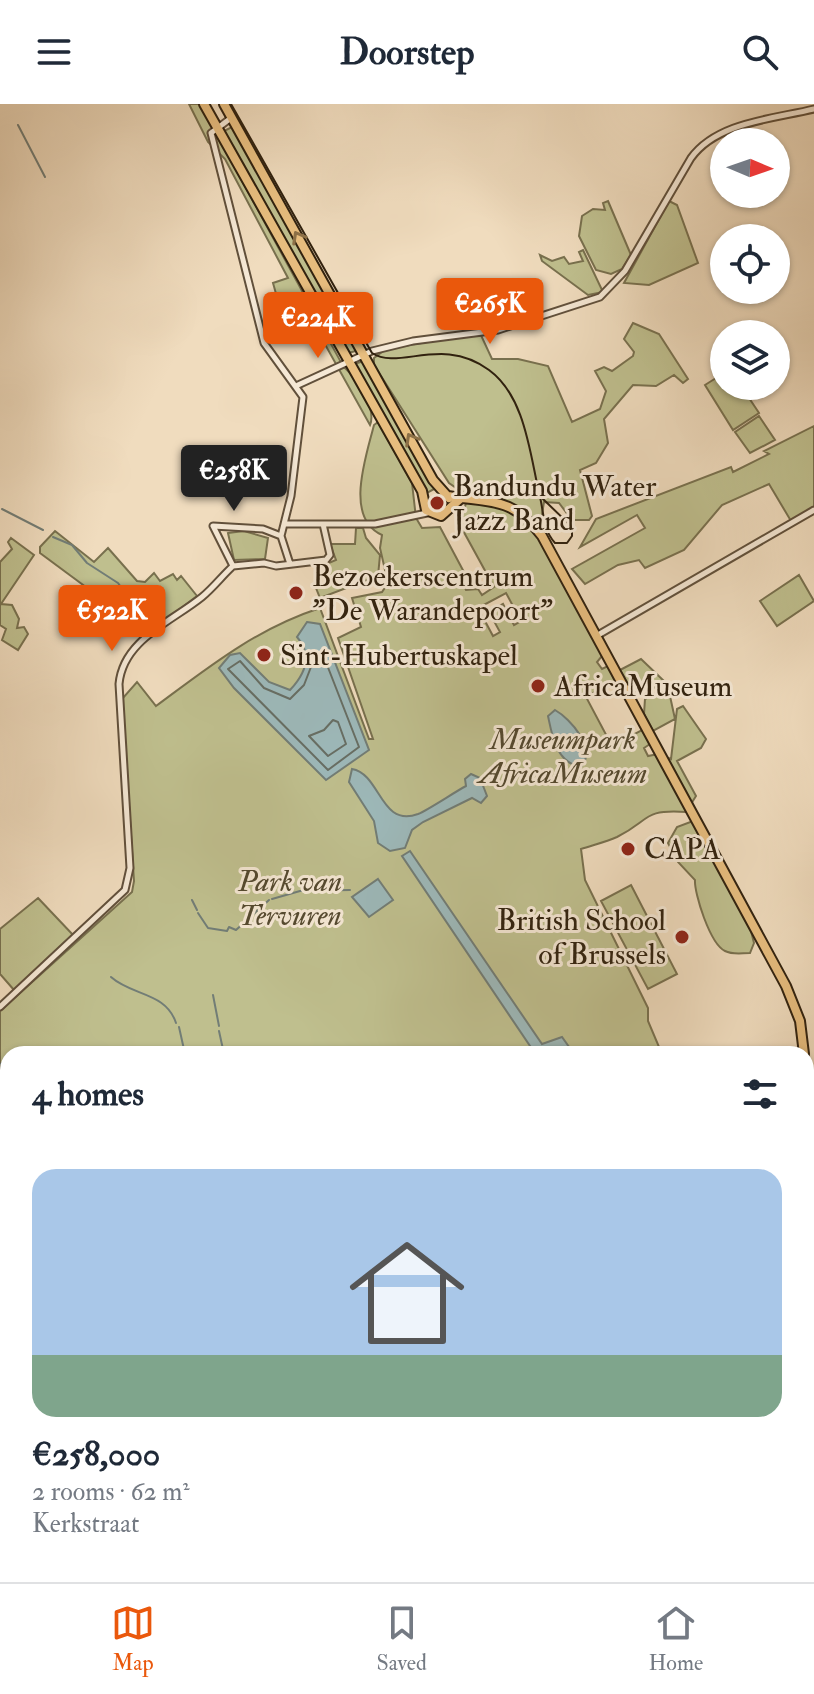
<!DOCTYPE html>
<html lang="en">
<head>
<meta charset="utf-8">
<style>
  :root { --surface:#fff; --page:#f6f6f7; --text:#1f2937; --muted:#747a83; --line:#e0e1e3; --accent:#ea580c }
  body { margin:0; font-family:"IM FELL Double Pica",serif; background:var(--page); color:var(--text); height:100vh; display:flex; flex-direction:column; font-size:30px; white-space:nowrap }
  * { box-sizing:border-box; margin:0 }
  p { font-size:26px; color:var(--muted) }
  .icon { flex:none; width:44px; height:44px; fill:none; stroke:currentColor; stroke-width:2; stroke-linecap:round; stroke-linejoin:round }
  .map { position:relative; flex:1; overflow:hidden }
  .panel { position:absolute; left:0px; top:942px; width:814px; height:536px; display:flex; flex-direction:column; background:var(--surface); border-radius:24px 24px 0 0; box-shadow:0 2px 6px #0004 }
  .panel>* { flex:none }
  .needle { width:52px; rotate:92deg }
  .buttons { position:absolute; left:710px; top:24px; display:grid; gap:16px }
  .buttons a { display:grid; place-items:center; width:80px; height:80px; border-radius:50%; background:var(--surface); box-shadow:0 2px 6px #0004; font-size:40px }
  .price { position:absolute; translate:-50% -68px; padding:0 18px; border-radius:8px; background:var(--accent); color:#fff; font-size:26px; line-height:52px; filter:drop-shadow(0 2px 4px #0008) }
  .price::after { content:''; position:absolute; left:50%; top:48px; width:24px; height:18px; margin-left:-12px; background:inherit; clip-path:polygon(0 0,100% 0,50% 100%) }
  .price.current { background:#222; color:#fff }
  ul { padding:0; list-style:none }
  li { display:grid; align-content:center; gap:16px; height:424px; padding:0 32px }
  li+li { border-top:2px solid var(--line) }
  li span { display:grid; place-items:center; height:248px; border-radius:24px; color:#555 }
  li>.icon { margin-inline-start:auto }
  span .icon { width:144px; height:144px; fill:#fffc; stroke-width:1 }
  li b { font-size:34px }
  h2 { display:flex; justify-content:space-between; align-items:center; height:96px; padding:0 32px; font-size:34px }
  header { display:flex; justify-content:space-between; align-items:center; height:104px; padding:0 32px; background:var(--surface); font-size:36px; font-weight:700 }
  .tab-bar { display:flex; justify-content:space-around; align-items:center; height:112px; border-top:2px solid var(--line); background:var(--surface); font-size:22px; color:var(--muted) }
  .tab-bar a { display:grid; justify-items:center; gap:4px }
  .tab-bar .current { color:var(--accent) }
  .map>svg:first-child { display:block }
</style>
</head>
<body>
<header><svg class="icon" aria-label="menu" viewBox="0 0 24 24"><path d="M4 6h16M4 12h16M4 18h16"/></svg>Doorstep<svg class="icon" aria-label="search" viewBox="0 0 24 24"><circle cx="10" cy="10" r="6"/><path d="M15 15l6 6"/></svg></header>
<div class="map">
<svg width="814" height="1478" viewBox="0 0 814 1478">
  <rect width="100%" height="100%" fill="#f0dcbe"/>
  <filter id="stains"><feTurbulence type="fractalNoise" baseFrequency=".0025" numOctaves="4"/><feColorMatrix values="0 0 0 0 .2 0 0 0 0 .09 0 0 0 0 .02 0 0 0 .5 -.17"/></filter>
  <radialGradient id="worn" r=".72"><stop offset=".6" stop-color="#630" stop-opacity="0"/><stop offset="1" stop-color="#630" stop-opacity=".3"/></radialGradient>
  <path fill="#bfbf8e" stroke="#78704e" stroke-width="2" fill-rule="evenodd" d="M189,0h11l143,262c13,12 34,42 27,59l-63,-113 -11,-14 -16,10 -7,-25 15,-5 -63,-119 -17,-17z
    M234,22l124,221 -2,4 -8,2 -126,-221z
    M608,97l23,54 -9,14 -11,5 -15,-4 -17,-34 3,-20 11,-7 12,1 -2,-7z
    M669,97l8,4 21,58 -49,22 -25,-2z
    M583,146l20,42 -15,3 -46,-34 -2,-6 12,6 12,-4 5,7 14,-3 -4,-9z
    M633,219l26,11 29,45 -5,4 -9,-8 -18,11 -23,-1 -29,34 4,24 -12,20 -16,7 12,46 -3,4h-17l-13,-17 -15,-1 -4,25 -36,-27 -42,-8 -13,-9 -75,-118v-7l12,-9 94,-16 12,26h26l30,7 24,56 28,-13 6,-18 -11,-20 9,-4 8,4 21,-15 1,-4 -10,-13z
    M364,257l72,127 -11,6 -71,-130z
    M724,269v13h17l18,27 -26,17 -28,-45z
    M759,312l16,24 -25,13 -15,-21z
    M378,318l34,61 4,35 6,10 18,-1 25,47 -4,6 5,10 12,-1 4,6 12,-8 -34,-62 6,-22c67,-14 107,95 134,143l2,10 -5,6 5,7 6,-3 7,15 -29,16 26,49 30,-16 8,14 -6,4 4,8 10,-2 13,5 6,-50 6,-3 23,33 -5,9 -24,13 19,35 -10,16c-44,-3 -35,8 -69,25 -11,5 -24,8 -36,12l4,31 63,128v13l14,33h-654l-1,298 -7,-3v-338l132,-119 2,-11 -12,-182 15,-17 19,24c54,-40 100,-77 164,-98l49,131h4l-35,-101 23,-11 -9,-29 30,-6 6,-9 -8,-35 2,-13c-38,-17 -16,-78 -8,-110zM506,489l15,28 -7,4 -11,-21 -14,8 11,20 -7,4 -15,-28z
    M814,322v82l-23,13 -22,-37 -47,21 -38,45 -39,18 -6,-8 -21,5 -33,19 -13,-15 73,-41 -8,-13 -57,32 16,-28 135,-52 2,5 36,-18 -5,-3z
    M356,424h7l3,10 14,17 -2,21 -58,22 -4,-10 14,-6 -6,-17 12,-5 -6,-16h25z
    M55,427l39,31 14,-14 29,33 8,1 9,-9 6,8 13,-7 4,6 4,-4 16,20 -49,37 -108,-80v-6zM139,485l16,16 2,12c-12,5 -25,-2 -32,-12l1,-9z
    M244,427l24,7 -3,21 -31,1 -6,-27z
    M11,434l23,17 -33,49 11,1 7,14 -2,9 7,-1 4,7 -10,16 -16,-10 4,-11 -6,-4v-63l12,-13 -4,-7z
    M799,471l15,26 -37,25 -17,-25z
    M641,555l24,23 -23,12 -12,-5 -10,-19z
    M668,583l7,32 -22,12 -9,-17 1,-15z
    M693,717l58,110 3,12 -4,10c-9,0 -17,2 -25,-2 -15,-7 -31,-58 -30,-71l-17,-18 -10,-19 9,-16z
    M631,781l46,89 -29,15 -47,-88z
    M38,794l36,38 -60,54 -14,-16v-45z
    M371,1470h273l-15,8h-106l-19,-7 -8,7h-122z
    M665,1470h110l-9,8h-98z"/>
  <path fill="#9db9ba" stroke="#727d76" stroke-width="2" d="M139,485l17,18v11c-12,4 -23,-3 -31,-12l1,-10z
    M307,518l13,2 49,126 -43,30 -92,-92 -15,-20 11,-13 10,-2 29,29 21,8c15,-16 23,-35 7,-53z
    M555,606c16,9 42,39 26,57 -25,-4 -29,-32 -33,-51z
    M352,665c29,5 28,59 66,45 10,-4 35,-21 48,-28l-1,-7 6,-5 9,4 7,18 -6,7 -9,-5 -49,24 -11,8 -7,18 -15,3 -12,-8 -4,-22 -25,-39z
    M410,747l132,193 20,-7 12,17h-47l5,-5 -130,-193z
    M378,775l15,21 -24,17 -17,-20z"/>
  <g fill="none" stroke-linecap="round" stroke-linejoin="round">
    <path stroke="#676e64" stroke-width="2" d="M322,548l37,95 -31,23 -100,-101 12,-8 24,27 26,11 14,-14 12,-31z
      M333,616l5,2 8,22 -18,12 -19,-20 15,-6z"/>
    <path stroke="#727d76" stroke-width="2" d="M18,21l27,52
      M2,405l41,21
      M53,433l19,8 15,18 31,20 3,4 -10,17 28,23
      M143,522l20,-5
      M272,795l28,-8 50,-1
      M192,796l5,10
      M198,809l10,15 19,3 2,-4 7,3 33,-30
      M111,873c21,19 55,15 65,46
      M213,891l6,31
      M179,923l6,27
      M219,927l5,23
      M29,950l7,-2
      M0,960l8,-3"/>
    <g stroke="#61503b" stroke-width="9">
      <path id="minor" d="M231,14l-20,15 53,210 39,54 -12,99 -10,40
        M298,281l74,-34 41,-10 85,-11 102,-33 25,-26 66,-113c26,-36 82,-39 123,-49
        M286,420h89l52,-11
        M281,432l9,28
        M233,462l31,-3 12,3 50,-6 4,-5 -7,-31
        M233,462l-20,-40 50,3 18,7
        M598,531l216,-125
        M0,903l125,-117 5,-22 -11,-184c4,-44 52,-62 83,-87 12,-10 20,-21 31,-31"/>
    </g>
    <g stroke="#31220f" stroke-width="12">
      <path id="major" d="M204,0l218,387 4,19 15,6 19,-17
        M224,0l209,376 16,18
        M448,392c42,7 64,0 94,40l244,450 14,35 4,33
        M806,1086l8,23"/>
    </g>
    <use href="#minor" stroke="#f5e8d5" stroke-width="5"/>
    <use href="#major" stroke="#e8be7f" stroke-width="8"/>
    <path stroke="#31220f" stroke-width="2" d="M231,0l141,249c27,18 70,-18 117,17 37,27 41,86 51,127 4,17 3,33 15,46h12l5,-7v-9l-29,-28"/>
  </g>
  <defs><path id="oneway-chevron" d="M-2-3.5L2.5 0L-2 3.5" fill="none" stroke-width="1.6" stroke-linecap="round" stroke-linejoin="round" transform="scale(2)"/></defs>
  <g stroke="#8c7047">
    <use href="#oneway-chevron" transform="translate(298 133) rotate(-119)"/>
    <use href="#oneway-chevron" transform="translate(411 335) rotate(-119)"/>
  </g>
  <g fill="#8f2418" stroke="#f5e8d5" stroke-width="3">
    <circle cx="437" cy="399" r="8"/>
    <circle cx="296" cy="489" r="8"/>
    <circle cx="264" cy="551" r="8"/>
    <circle cx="538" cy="582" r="8"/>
    <circle cx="628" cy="745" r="8"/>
    <circle cx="682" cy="833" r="8"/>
  </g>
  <g text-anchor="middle" stroke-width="6" stroke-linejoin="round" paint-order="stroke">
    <g font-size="30" fill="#31220f" stroke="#f5e8d5" text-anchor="start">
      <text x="453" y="392">Bandundu Water<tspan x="453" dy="34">Jazz Band</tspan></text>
      <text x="312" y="482">Bezoekerscentrum<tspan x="312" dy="34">"De Warandepoort"</tspan></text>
      <text x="280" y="561">Sint-Hubertuskapel</text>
      <text x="554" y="592">AfricaMuseum</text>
      <text x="644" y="755">CAPA</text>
      <text x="666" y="826" text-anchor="end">British School<tspan x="666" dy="34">of Brussels</tspan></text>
    </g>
    <g font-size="30" font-style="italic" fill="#54492f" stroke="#f5e8d5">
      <text x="563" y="645">Museumpark<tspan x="563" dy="34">AfricaMuseum</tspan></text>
      <text x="290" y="787">Park van<tspan x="290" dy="34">Tervuren</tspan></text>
    </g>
  </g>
  <rect width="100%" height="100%" filter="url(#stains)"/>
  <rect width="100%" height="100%" fill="url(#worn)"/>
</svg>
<div class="buttons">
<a><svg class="needle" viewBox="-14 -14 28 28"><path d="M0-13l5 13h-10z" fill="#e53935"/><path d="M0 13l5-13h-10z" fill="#747a83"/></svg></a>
<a><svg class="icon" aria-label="locate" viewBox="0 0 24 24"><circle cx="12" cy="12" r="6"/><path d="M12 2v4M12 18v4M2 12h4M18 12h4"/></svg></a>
<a><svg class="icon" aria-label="layers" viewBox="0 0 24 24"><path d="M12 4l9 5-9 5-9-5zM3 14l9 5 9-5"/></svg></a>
</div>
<b class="price" style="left:490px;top:242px">€265K</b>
<b class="price" style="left:318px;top:256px">€224K</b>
<b class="price current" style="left:234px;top:409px">€258K</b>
<b class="price" style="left:112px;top:549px">€522K</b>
<section class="panel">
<h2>4 homes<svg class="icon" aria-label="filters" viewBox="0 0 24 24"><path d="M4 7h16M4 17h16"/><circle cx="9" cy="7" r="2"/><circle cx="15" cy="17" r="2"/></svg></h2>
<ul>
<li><span style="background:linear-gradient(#a9c7e8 75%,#7fa58c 0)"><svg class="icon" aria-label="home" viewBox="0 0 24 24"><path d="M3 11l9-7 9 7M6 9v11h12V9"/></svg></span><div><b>€258,000</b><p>2 rooms · 62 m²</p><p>Kerkstraat</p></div></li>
</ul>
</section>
</div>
<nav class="tab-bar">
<a class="current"><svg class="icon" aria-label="map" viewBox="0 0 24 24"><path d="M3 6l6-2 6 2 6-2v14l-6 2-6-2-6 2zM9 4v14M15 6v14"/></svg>Map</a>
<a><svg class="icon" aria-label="saved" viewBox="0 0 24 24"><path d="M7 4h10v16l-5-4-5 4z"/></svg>Saved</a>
<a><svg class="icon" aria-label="home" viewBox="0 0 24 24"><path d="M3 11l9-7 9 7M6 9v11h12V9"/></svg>Home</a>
</nav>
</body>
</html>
